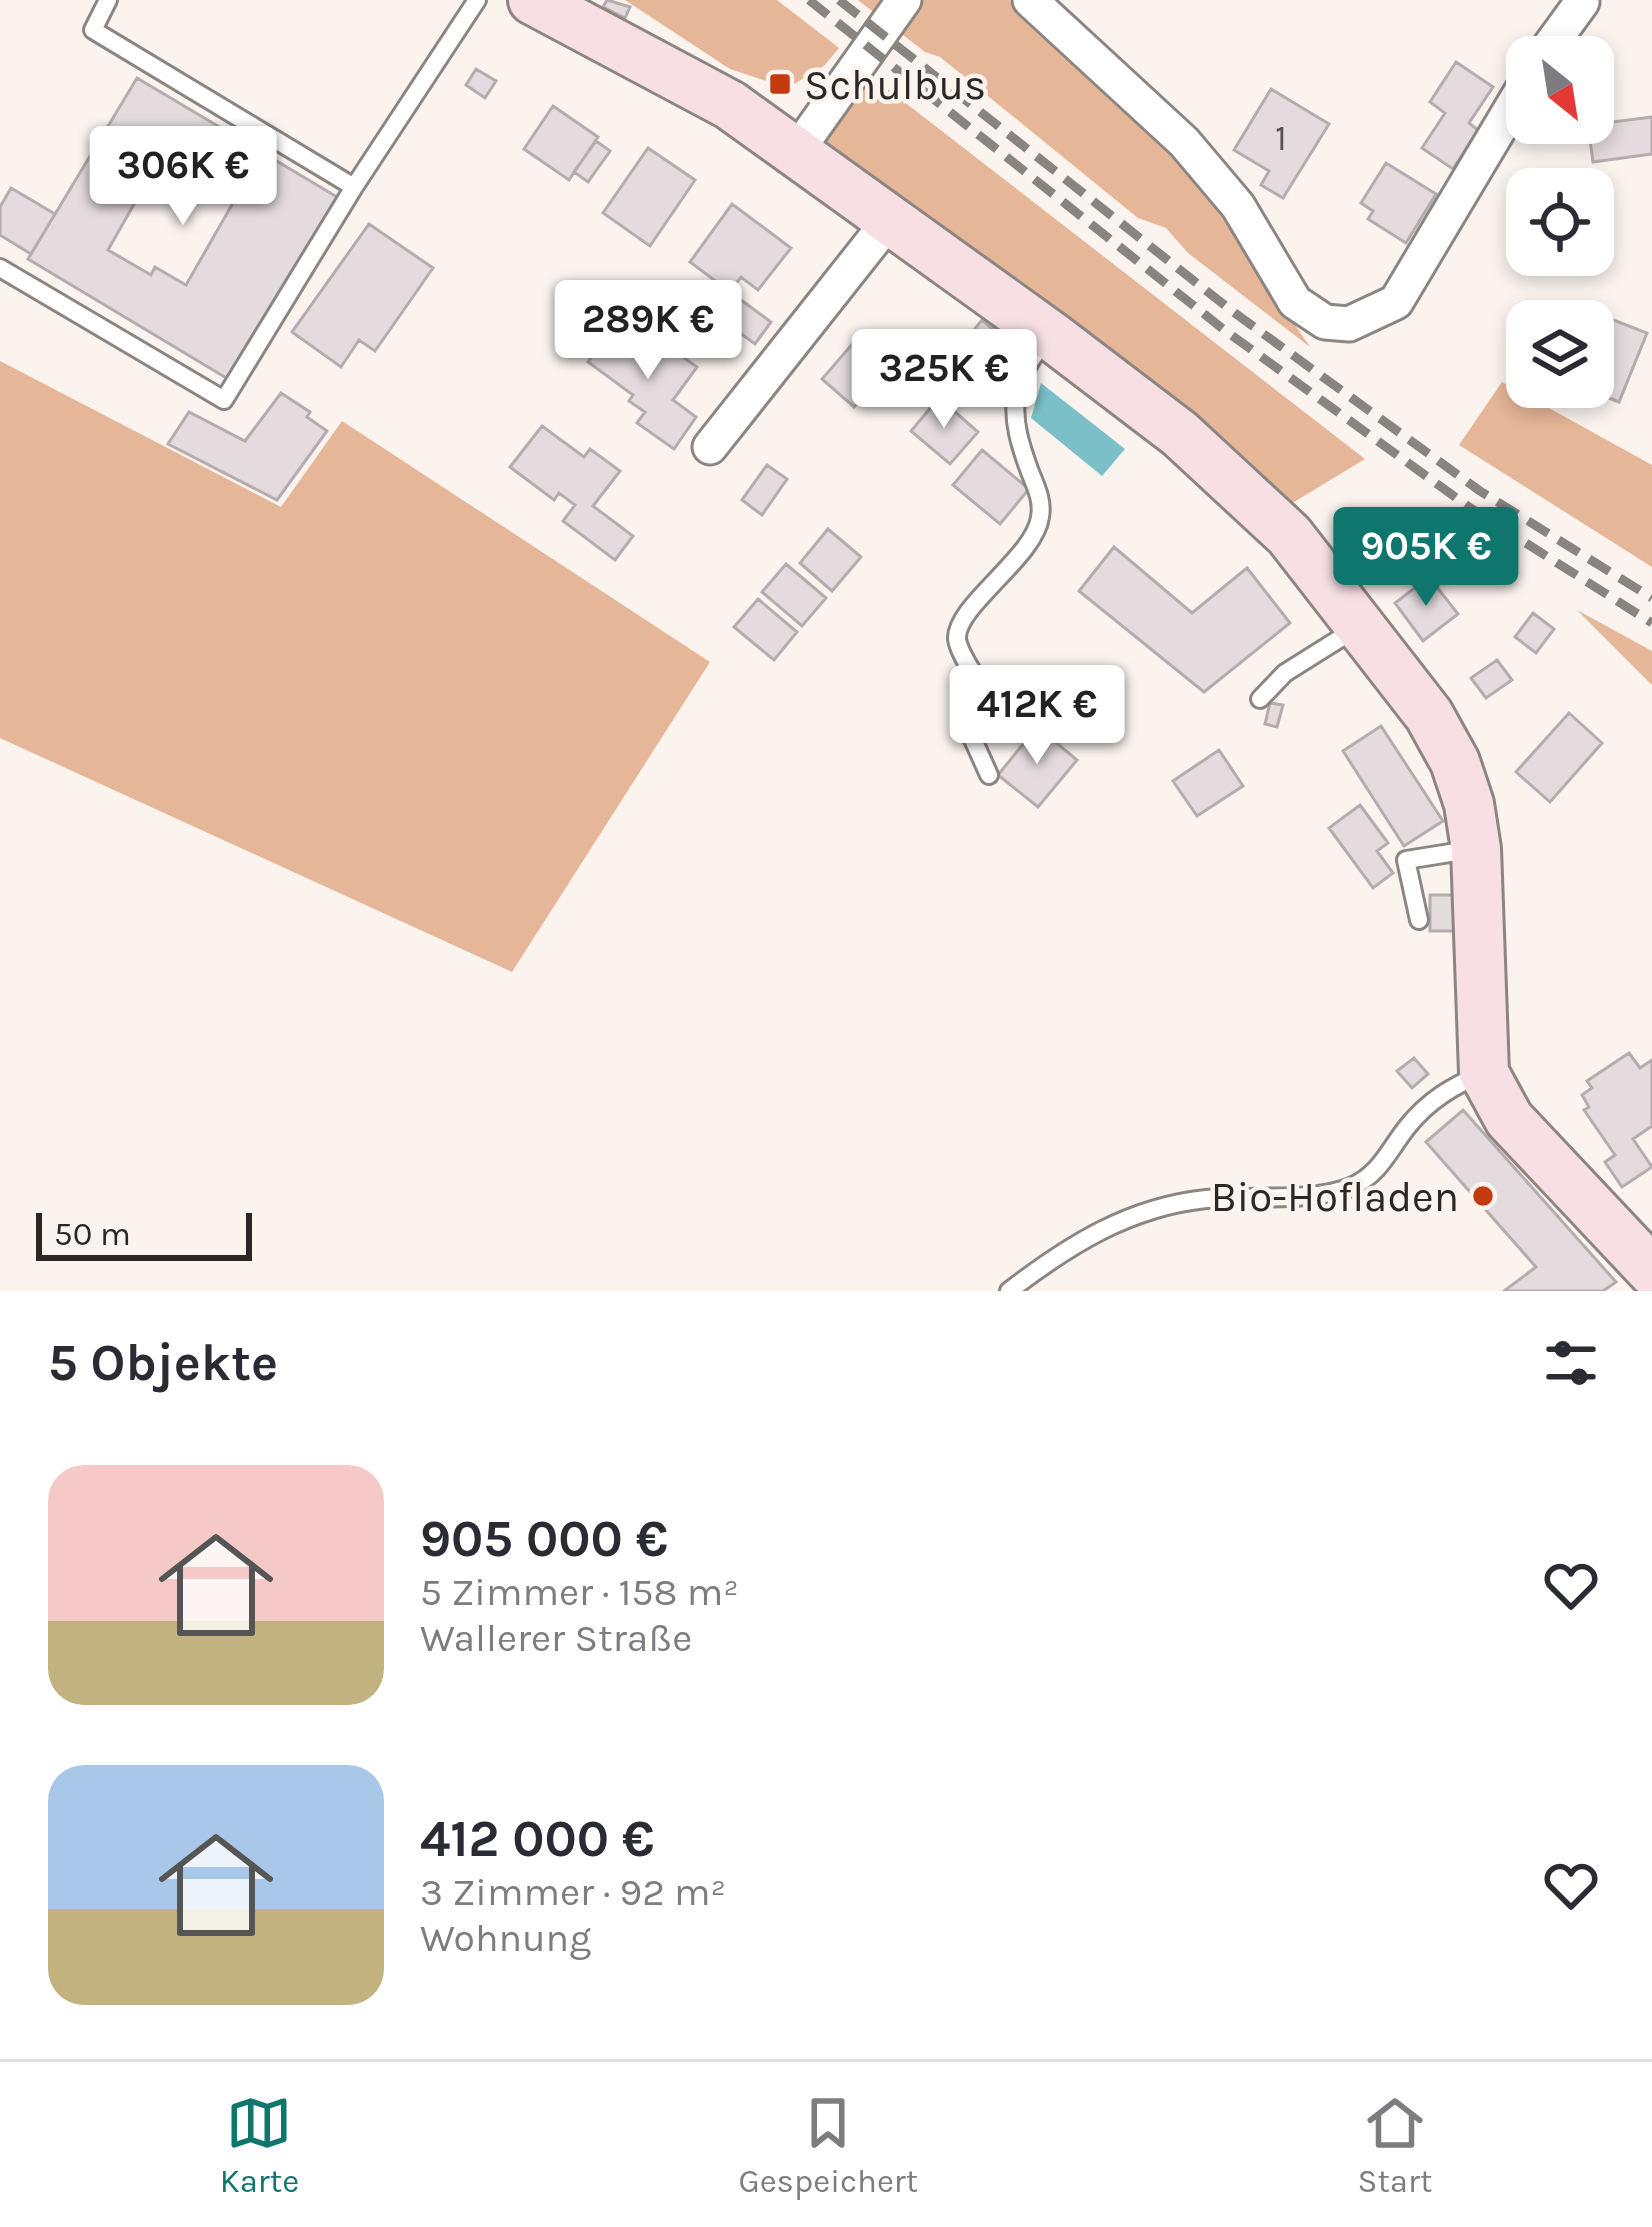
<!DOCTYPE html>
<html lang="de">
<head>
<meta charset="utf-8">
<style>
  :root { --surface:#fff; --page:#f2f2f3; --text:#2b2b33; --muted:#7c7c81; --line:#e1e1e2; --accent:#0f766e }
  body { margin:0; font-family:Karla,sans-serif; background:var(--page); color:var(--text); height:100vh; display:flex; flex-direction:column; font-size:45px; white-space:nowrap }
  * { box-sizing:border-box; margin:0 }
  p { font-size:39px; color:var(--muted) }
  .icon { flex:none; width:66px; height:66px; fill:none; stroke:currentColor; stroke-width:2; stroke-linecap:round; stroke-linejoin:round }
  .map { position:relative; height:1291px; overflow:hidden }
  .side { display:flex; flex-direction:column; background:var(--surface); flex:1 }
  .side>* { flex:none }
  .needle { width:78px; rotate:150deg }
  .fabs { position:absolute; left:1506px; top:36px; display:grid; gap:24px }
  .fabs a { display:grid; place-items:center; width:108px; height:108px; border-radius:24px; background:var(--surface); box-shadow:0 6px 18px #0003; font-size:60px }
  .scale { position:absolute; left:36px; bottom:30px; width:216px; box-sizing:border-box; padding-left:12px; border:6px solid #2a2725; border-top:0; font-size:33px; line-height:42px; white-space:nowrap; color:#2a2725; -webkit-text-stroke:9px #faf3ee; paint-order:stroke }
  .price { position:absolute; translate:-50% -102px; padding:0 27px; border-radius:12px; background:#fff; color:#222; font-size:39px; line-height:78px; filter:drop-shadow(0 3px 6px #0008) }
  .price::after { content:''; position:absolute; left:50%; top:72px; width:36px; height:27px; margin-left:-18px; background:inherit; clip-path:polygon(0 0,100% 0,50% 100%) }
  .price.active { background:var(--accent); color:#fff }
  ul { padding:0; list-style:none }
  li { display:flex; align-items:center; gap:36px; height:300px; padding:0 48px }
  li span { display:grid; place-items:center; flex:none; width:336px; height:240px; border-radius:36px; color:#555 }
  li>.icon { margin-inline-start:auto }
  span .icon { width:144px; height:144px; fill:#fffc; stroke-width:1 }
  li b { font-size:51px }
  h2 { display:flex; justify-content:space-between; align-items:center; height:144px; padding:0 48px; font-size:51px }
  .tab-bar { display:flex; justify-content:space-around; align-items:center; height:168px; border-top:3px solid var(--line); background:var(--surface); font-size:33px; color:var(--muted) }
  .tab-bar a { display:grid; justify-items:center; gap:6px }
  .tab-bar .active { color:var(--accent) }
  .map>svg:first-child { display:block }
</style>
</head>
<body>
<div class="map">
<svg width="1652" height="1291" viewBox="0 0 1652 1291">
  <rect width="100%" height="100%" fill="#faf3ee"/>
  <path fill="#e5b697" d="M625,0h152l62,48 -14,17 -37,23 -58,-19z
    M858,0h151l167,149 134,198 -122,-94 -22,-25 -28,-10 -198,-161 -15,-5z
    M863,70l502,389 -84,51 -445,-345 -13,-36z
    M0,361l281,146 61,-86 368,241 -198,310 -512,-234z
    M1502,382l150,83v102l-193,-122z
    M1577,610l75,41v34z"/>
  <path fill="#7bc0c9" d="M1041,383l84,66 -23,27 -71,-58z"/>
  <path fill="#e3dbde" stroke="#b4acaf" stroke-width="3" fill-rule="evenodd" d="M607,0l23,7 -5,11 -22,-11z
    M1456,62l37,25 -24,36 9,7 -25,39 -31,-21 23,-35 -15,-11z
    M476,69l20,12 -11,17 -19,-13z
    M137,78l200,119 -109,182 -200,-120zM163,153l74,43 -51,89 -31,-18 -4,8 -43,-25z
    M1271,89l58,35 -46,74 -22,-13 8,-14 -35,-21z
    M553,106l45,31 -29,43 -45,-31z
    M1652,117v37l-59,8 -5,-37z
    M596,141l14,10 -22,31 -14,-10z
    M648,148l47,32 -45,66 -47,-33z
    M1386,163l50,31 -30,49 -38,-24 5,-8 -12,-8z
    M11,188l44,26 -24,40 -31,-19v-28z
    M732,204l59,44 -33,42 -17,-13 -11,15 -40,-30z
    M369,224l64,44 -58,83 -16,-11 -18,27 -49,-35z
    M741,300l30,22 -16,22 -30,-22z
    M1575,305l72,28 -28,69 -38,-15h12v-66h-24z
    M982,320l12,10 -15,18 -12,-10z
    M616,323l44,31 6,-9 31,22 -24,33 23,17 -22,32 -37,-26 8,-11 -16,-11 4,-6 -45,-33z
    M854,342l33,28 -33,37 -32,-28z
    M281,393l29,19 -3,5 20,14 -50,69 -109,-56 21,-32 56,29z
    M939,398l39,34 -28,32 -39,-33z
    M542,426l42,31 6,-8 30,22 -27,35 40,30 -18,24 -52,-39 12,-16 -16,-12 -5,7 -44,-33z
    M982,450l47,39 -29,35 -47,-39z
    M767,465l20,14 -25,36 -20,-15z
    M828,529l33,28 -29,34 -32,-28z
    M1114,547l78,66 55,-45 43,55 -86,69 -125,-101z
    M786,564l40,34 -24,28 -40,-34z
    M1429,577l29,37 -35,27 -28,-38z
    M758,599l39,33 -23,28 -40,-33z
    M1533,613l21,16 -18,24 -21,-16z
    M1497,660l15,20 -26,18 -15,-20z
    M1270,703l13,2 -6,22 -12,-3z
    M1569,713l33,30 -52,59 -34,-30z
    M1381,726l62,95 -39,25 -61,-95z
    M1037,727l40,33 -39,47 -40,-32z
    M1219,750l24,36 -46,30 -24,-35z
    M1360,805l28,38 -11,8 16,22 -20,15 -44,-60z
    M1430,895h25v36h-25z
    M1629,1053l11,15 12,-8v66l-19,13 19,28 -30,20 -17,-25 10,-7 -31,-45 5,-3 -7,-12 10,-7 -5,-7z
    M1414,1058l14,16 -16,14 -15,-17z
    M1463,1110l153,172 -13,9h-99l32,-24 -110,-125z"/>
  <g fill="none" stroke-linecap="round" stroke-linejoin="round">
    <g stroke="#8c8682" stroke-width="22">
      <path id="lane" d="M108,0l-15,30 261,157 123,-187
        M0,268l224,132 130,-213
        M1260,699l25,-26 70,-44
        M989,775l-23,-51 17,-35c-8,-14 -24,-35 -26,-50 -2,-33 78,-82 83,-122 3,-16 -4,-30 -10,-45 -22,-59 -22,-86 19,-137
        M1419,920l-13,-60 69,-11
        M1009,1291c60,-46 120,-84 197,-92 42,-4 110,4 147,-13 28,-13 37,-38 55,-60 21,-26 45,-40 75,-53"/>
    </g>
    <g stroke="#8c8682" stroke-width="39">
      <path id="street" d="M1030,0l154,142 54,64 57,96 30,20 24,2 47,-22 131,-220
        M1542,57l40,-55
        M796,152l108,-152
        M710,447l178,-225"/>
    </g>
    <g stroke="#8c8682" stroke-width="54">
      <path id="secondary" d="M533,0l197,105 324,233 126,96 109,101 140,180 26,47 14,42 7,45 8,224 25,46 143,152"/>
    </g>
    <use href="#lane" stroke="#fff" stroke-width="16"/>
    <use href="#street" stroke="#fff" stroke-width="33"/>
    <use href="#secondary" stroke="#f7dfe4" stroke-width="48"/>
    <path stroke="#888480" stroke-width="9" stroke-dasharray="24 12" stroke-linecap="butt" d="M809,0l414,329 246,178 183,116
      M839,0l393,311 248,180 172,107"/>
  </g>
  <g fill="#c33b0e" stroke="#faf3ee" stroke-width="4.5">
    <rect x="768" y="72" width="24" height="24" rx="6"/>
    <circle cx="1483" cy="1196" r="12"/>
  </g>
  <g text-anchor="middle" stroke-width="9" stroke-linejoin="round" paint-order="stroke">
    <g font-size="36" fill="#585453">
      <text x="1281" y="150">1</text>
    </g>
    <g font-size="42" fill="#2a2725" stroke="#faf3ee" text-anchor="start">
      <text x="804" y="99">Schulbus</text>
      <text x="1459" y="1211" text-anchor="end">Bio-Hofladen</text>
    </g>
  </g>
</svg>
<div class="fabs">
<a><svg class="needle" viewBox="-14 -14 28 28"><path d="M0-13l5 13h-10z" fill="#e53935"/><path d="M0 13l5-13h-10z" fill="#7c7c81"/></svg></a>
<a><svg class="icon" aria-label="locate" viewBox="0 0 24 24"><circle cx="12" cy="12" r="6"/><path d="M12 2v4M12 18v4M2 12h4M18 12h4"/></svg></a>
<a><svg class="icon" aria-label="layers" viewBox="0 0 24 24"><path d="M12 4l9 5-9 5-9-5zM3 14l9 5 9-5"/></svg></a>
</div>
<div class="scale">50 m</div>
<b class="price" style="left:183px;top:228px">306K €</b>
<b class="price" style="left:648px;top:382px">289K €</b>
<b class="price" style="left:944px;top:431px">325K €</b>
<b class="price active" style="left:1426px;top:609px">905K €</b>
<b class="price" style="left:1037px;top:767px">412K €</b>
</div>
<section class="side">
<h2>5 Objekte<svg class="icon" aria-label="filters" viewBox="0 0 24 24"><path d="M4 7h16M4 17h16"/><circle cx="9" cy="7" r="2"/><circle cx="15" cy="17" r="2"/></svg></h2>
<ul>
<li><span style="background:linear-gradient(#f6c9c9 65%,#c2b280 0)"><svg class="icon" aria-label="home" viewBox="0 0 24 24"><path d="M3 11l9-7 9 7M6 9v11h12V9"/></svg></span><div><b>905 000 €</b><p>5 Zimmer · 158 m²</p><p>Wallerer Straße</p></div><svg class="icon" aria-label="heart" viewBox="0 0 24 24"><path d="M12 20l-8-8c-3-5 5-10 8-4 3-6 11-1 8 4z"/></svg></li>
<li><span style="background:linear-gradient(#a9c7e8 60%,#c2b280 0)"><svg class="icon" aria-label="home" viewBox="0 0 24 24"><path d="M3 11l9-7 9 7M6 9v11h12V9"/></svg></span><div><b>412 000 €</b><p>3 Zimmer · 92 m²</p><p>Wohnung</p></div><svg class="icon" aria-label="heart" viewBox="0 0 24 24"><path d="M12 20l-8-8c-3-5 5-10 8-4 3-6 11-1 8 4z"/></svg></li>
</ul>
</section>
<nav class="tab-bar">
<a class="active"><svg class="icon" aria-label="map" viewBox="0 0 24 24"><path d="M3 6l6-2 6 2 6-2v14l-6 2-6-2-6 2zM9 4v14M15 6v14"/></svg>Karte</a>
<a><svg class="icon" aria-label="saved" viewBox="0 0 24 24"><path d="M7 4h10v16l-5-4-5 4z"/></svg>Gespeichert</a>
<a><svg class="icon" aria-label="home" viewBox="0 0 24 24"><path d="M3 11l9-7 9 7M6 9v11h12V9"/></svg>Start</a>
</nav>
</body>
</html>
